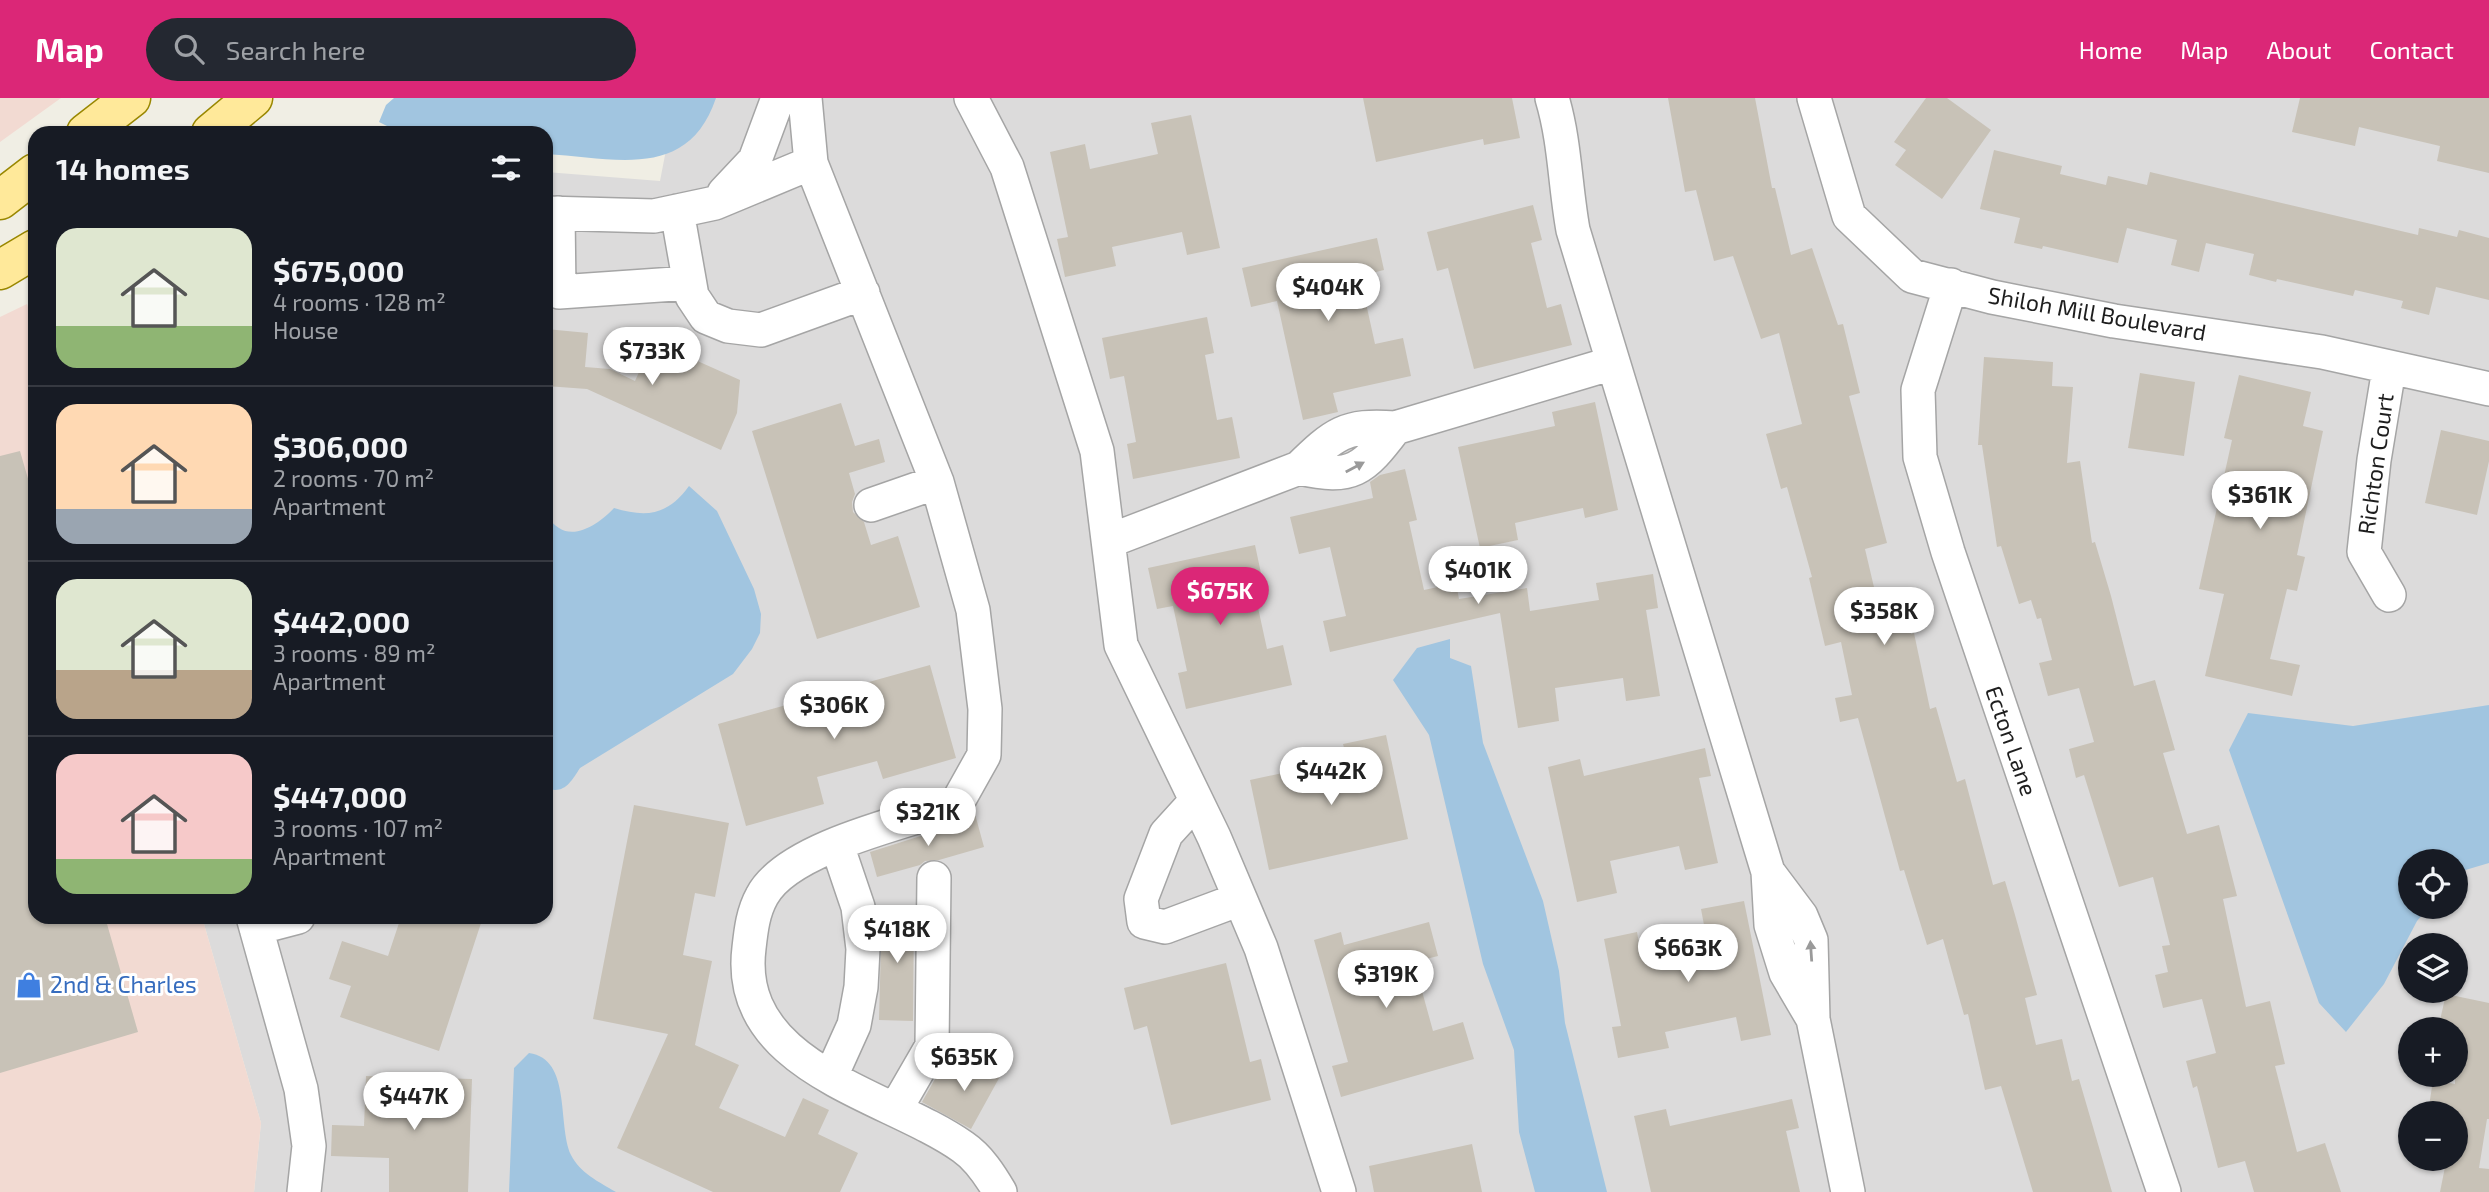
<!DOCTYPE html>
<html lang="en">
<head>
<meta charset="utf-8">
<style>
  :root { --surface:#171b24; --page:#242831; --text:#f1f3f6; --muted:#9ea1a6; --line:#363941; --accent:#db2777 }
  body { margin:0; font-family:"Exo 2",sans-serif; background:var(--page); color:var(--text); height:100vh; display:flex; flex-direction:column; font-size:26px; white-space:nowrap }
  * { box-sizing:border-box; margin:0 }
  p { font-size:23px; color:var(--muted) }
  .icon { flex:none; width:38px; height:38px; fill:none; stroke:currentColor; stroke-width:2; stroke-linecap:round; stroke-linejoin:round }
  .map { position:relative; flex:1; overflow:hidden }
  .sheet { position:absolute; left:28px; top:28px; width:525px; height:798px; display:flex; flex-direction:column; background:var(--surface); border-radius:21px; box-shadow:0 2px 5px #0004 }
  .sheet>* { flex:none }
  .buttons { position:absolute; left:2398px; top:751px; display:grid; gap:14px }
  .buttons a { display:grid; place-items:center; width:70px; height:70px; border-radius:50%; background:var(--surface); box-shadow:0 2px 5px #0004; font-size:35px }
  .price { position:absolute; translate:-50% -60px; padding:0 16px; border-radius:24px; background:#fff; color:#222; font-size:23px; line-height:46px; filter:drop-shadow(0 2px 4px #0008) }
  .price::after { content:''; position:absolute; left:50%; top:42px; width:21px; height:16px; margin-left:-10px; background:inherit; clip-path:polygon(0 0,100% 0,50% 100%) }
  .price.active { background:var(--accent); color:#fff }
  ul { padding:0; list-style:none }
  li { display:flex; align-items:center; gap:21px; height:175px; padding:0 28px }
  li+li { border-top:2px solid var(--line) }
  li span { display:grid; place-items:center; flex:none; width:196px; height:140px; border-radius:21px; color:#555 }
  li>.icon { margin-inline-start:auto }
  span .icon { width:84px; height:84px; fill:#fffc; stroke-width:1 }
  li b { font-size:30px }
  h2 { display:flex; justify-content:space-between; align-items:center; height:84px; padding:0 28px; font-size:30px }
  header { display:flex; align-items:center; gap:42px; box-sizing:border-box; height:98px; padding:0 35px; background:var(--accent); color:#fff }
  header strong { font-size:33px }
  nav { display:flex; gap:38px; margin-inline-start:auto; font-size:24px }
  .search { width:490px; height:63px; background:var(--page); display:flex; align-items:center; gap:18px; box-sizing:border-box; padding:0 24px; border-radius:38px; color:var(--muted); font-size:26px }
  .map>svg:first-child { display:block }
</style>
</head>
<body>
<header>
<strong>Map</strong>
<div class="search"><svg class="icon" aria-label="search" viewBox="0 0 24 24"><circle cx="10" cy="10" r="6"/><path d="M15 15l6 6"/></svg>Search here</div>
<nav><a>Home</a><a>Map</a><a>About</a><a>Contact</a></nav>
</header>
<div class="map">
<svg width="2489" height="1094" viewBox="0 0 2489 1094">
  <rect width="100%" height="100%" fill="#f0eee4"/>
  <path fill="#dcdbdb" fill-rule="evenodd" d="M676,0h1813v1094h-2235l7,-69 -59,-206h344v-745l114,9zM2410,763h45v45h-45zM2410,847h45v45h-45zM2410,931h45v45h-45zM2410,1015h45v45h-45z"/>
  <path fill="#f2dad2" d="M0,0h61l-61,44z
    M27,206l8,28v585h167l59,206 -7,69h-254v-875z"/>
  <path fill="#a1c5e0" d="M394,0h322c-28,83 -101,60 -170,56v-21h-145l-22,-11 7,-17z
    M689,388l28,25 37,78 7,25 -1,19 -8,16 -19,25 -153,94c-9,14 -16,27 -34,20v-272c4,4 8,9 13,12 18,12 43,-7 55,-20 33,10 54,7 75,-22z
    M1450,541v19l21,8 12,77 60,158 16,70 6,52 42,169h-72l-16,-60 -5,-82 -31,-86 -54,-229 -36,-55 24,-32z
    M2489,607v158l-27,8 -7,7v-17h-45v45l19,1 -12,14 -33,63 -38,48 -27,-29 -90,-253 19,-37 105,13z
    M529,955c43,6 28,71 42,102 9,18 28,27 45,37h-107l5,-124z"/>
  <path fill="#c8c2b7" d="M1363,0h149l8,40 -36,7 -1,-6 -107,23z
    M1668,0h87l17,90h3l16,67 21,-7 26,77 5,-1 17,69 -11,3 38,147 -22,6 12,51 25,-6 9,40 3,-1 16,76 6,-2 21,75 8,-3 28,106 12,-4 10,34 22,80 -12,3 11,47 26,-6 10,42 7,-2 33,113h-79l-32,-106 -16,4 -17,-76 -4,1 -21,-76 -16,6 -23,-75 -4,1 -42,-153 -18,4 -5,-24 17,-3 -11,-53 -16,4 -16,-68 3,-1 -25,-90 -6,2 -15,-55 36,-10 -23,-91 -18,6 -28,-83 -19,5 -18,-71 -11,2z
    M1926,0h21l44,32 -49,69 -47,-34 11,-15 -12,-8z
    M2300,0h189v75l-52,-12 3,-15 -81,-19 -4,19 -63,-14z
    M1191,17l29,133 -33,7 -5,-23 -70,15 4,19 -51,11 -8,-38 11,-2 -18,-85 35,-8 5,25 68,-15 -7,-31z
    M1994,52l68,16 -2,8 46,11 2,-9 39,9 3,-13 268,63 1,-7 38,9 2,-7 30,8v62l-53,-13 -7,28 -28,-7 2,-7 -48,-11 -2,6 -76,-17 -1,3 -27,-7 5,-21 -48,-11 -7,29 -28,-7 6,-25 -50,-12 -9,35 -75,-17 -1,3 -28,-6 6,-25 -40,-9z
    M1533,107l9,35 -11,3 16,65 14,-4 11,41 -98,24 -26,-101 -11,3 -10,-39z
    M1377,140l7,32 -24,6 15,68 28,-6 8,38 -78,17 5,19 -35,8 -26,-119 -26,6 -9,-39z
    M1207,219l7,36 -9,2 12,65 15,-3 8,41 -107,21 -6,-35 9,-2 -12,-66 -14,3 -8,-41z
    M546,231l42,4 -3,34 25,2 25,12 14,-31 35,5 56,25 -3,33 -16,37 -134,-61 -41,-3z
    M1984,259l69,5 -1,24 21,1 -6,76 13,-2 12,82 3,-1 16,54 23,90 21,-6 20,70 -12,3 24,81 32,-9 18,71 -14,3 23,108 24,-6 15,63 -10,2 22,86 28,-9 16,49h-87l-9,-31 -27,7 -21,-82 -4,2 -7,-27 30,-8 -14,-54 -39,9 -8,-33 13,-3 -6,-26 8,-1 -17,-68 -34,10 -35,-112 -8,3 -7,-29 25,-7 -15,-54 -31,8 -9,-33 13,-3 -11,-42 -4,1 -6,-19 -12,4 -18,-58 -4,1 -15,-102h-4z
    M2140,275l55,9 -11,74 -56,-8z
    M2239,277l72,17 -8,34 20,5 -26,124 8,2 -8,34 -10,-2 -17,70 30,6 -8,31 -87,-20 19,-82 -25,-5 33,-149 -8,-2z
    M1595,304l23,108 -33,8 -2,-10 -68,15 3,17 -38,8 -22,-101 97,-21 -3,-14z
    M841,305l14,43 24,-7 6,23 -36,11 6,21 -3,8 1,10 11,10 7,23 27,-9 22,71 -103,32 -65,-208z
    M2441,332l48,11v20l-12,54 -52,-12z
    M20,353l15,52v414h70l33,115 -138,41v-617z
    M1405,371l12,51 -8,2 15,68 32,-7 3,16 68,-11 3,23 69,-11 -3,-17 57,-9 5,34 -12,2 14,86 -34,5 -3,-23 -68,10 4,33 -41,7 -18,-115 -170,39 -7,-31 23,-5 -16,-69 -31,7 -9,-37 83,-19 -3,-16 10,-7z
    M1255,447l7,33 -10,2 15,69 16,-4 9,40 -106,24 -8,-36 9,-2 -14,-65 -16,3 -9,-41z
    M930,567l26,93 -73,21 -6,-18 -60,16 7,27 -78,22 -28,-102z
    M1386,637l22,104 -139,31 -19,-90 97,-21 -4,-15z
    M1705,650l6,28 -12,2 19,85 -33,7 -6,-24 -69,15 7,32 -40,9 -29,-135 32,-8 4,17z
    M634,707l95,18 -14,74 -20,-4 -12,62 29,6 -17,84 44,20 -20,43 66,29 18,-39 26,12 -11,24 40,19 -18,39h-127l-96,-44 51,-114 -75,-15z
    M975,716l9,33 -45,13 -14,1 -5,4 -43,12 -7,-25 92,-29z
    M1744,803l27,134 -30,6 -5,-24 -71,15 4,16 -51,10 -6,-31 9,-1 -17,-87 33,-7 4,22 66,-13 -6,-32z
    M882,809l32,1 -1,113 -34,-1z
    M401,819h82l-44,134 -99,-34 11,-31 -22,-7 13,-38 46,15z
    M1429,824l9,34 -24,6 19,69 30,-9 11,37 -133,38 -9,-31 16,-4 -34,-122 27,-8 3,13z
    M1226,865l24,99 11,-3 10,41 -100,25 -24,-99 -13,4 -10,-42z
    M2446,896l43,9v116h-2l-8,49 10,1v23h-49l6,-30 9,1v-50h-27l5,-33 22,4v-55h-17z
    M979,959l24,14 -32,58 -49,-27 18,-32 25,13z
    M366,978l106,3 -4,113h-79v-34l-58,-2 1,-31 32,1z
    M1792,1001l7,29 -13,3 14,61h-149l-17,-76 32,-7 4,17z
    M1472,1046l10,48h-108l-5,-26z"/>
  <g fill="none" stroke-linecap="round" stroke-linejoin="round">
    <g stroke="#a5a5a5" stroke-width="36">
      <path id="minor" d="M805,0l6,65 126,319 36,128 12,99 -1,46 -28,50c-51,17 -169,43 -194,91 -9,16 -11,34 -13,52 -15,120 139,146 214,199 16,11 27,28 37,45
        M971,0l36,69 90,284 24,194 93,192 47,111 78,244
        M1552,0c13,43 13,88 21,132l195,642 3,53 15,48 27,46
        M1814,0l35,118 63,60 80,21 122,24 208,31 167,37
        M724,95l31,-33 23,-62
        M677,113l15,85 14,21 22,9 33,4 102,-37
        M546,115l108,3 61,-13 96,-40
        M558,115l1,79 130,-9
        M1951,187l-33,105 2,67 28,95 216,640
        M2389,271l-15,91 -10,92 25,43
        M1299,370c54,12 64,2 96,-40
        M871,407l66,-23
        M1109,443l190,-73c35,-34 46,-44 96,-40l218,-65
        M1196,703l-30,33 -25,65 3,23 21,5 75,-28
        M1768,774l33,44 10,24 2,79 35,173
        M253,819l48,172 8,57 -5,46
        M256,830l42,-11
        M831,978l23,-51 7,-38 2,-38 -5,-42 -21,-62
        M895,1012l37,-64 2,-168"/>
    </g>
    <g stroke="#998700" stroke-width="41">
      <path id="major" d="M86,35l45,-35
        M211,35l42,-35
        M0,102l35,-27
        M0,172l35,-21"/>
    </g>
    <use href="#minor" stroke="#fff" stroke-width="33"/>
    <use href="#major" stroke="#ffe99a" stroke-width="38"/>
  </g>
  <defs><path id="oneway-solid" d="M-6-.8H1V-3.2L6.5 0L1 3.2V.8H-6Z" transform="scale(1.75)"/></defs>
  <g fill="#9a9a9a">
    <use href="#oneway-solid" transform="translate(1355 369) rotate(-28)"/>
    <use href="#oneway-solid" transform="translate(1811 853) rotate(-94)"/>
  </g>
  <defs>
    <g id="shop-bare" transform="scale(2.1)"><path d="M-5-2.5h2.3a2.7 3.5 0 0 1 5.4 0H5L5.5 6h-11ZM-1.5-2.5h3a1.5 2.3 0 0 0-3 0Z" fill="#3f7fe0" stroke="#fff" stroke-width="2.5" paint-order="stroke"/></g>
  </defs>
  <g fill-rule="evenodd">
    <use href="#shop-bare" x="29" y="887"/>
  </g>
  <g text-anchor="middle" stroke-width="6" stroke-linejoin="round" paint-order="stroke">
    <g font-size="23" fill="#1e1e1e" stroke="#fff">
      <text transform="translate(2097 216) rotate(10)" y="8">Shiloh Mill Boulevard</text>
      <text transform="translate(2376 366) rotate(-82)" y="8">Richton Court</text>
      <text transform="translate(2011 643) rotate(71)" y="8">Ecton Lane</text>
    </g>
    <g font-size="23" fill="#366cbe" stroke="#fff" text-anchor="start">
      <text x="50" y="895">2nd &amp; Charles</text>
    </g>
  </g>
</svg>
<div class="buttons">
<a><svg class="icon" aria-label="locate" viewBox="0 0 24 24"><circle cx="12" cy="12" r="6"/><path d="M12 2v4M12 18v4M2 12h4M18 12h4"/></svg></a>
<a><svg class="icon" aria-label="layers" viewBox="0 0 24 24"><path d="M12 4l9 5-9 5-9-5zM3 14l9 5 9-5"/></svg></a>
<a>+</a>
<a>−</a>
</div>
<b class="price" style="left:1328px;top:225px">$404K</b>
<b class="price" style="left:652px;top:289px">$733K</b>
<b class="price" style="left:2260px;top:433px">$361K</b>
<b class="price" style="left:1478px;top:508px">$401K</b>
<b class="price active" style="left:1220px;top:529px">$675K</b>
<b class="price" style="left:1884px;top:549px">$358K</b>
<b class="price" style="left:834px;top:643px">$306K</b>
<b class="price" style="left:1331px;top:709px">$442K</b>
<b class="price" style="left:928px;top:750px">$321K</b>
<b class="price" style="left:897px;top:867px">$418K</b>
<b class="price" style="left:1688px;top:886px">$663K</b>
<b class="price" style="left:1386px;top:912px">$319K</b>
<b class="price" style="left:964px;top:995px">$635K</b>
<b class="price" style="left:414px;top:1034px">$447K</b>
<section class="sheet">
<h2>14 homes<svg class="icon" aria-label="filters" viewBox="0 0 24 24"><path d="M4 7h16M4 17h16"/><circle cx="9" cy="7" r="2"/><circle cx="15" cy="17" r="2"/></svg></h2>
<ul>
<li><span style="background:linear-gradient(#dfe7d0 70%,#8fb573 0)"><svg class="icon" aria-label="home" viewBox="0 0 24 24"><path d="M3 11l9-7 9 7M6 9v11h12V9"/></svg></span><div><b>$675,000</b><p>4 rooms · 128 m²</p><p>House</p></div></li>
<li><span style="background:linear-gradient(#ffd9b3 75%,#9aa5b1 0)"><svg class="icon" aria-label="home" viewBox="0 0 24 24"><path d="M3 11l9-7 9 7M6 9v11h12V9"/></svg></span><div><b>$306,000</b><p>2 rooms · 70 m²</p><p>Apartment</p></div></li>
<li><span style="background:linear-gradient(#dfe7d0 65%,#b9a48a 0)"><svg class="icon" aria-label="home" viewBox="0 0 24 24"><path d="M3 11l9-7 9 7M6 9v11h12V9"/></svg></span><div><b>$442,000</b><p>3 rooms · 89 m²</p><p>Apartment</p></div></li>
<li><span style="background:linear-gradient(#f6c9c9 75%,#8fb573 0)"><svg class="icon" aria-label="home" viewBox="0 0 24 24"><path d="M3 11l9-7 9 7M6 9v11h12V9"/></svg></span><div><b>$447,000</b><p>3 rooms · 107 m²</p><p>Apartment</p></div></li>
</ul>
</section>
</div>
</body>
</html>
